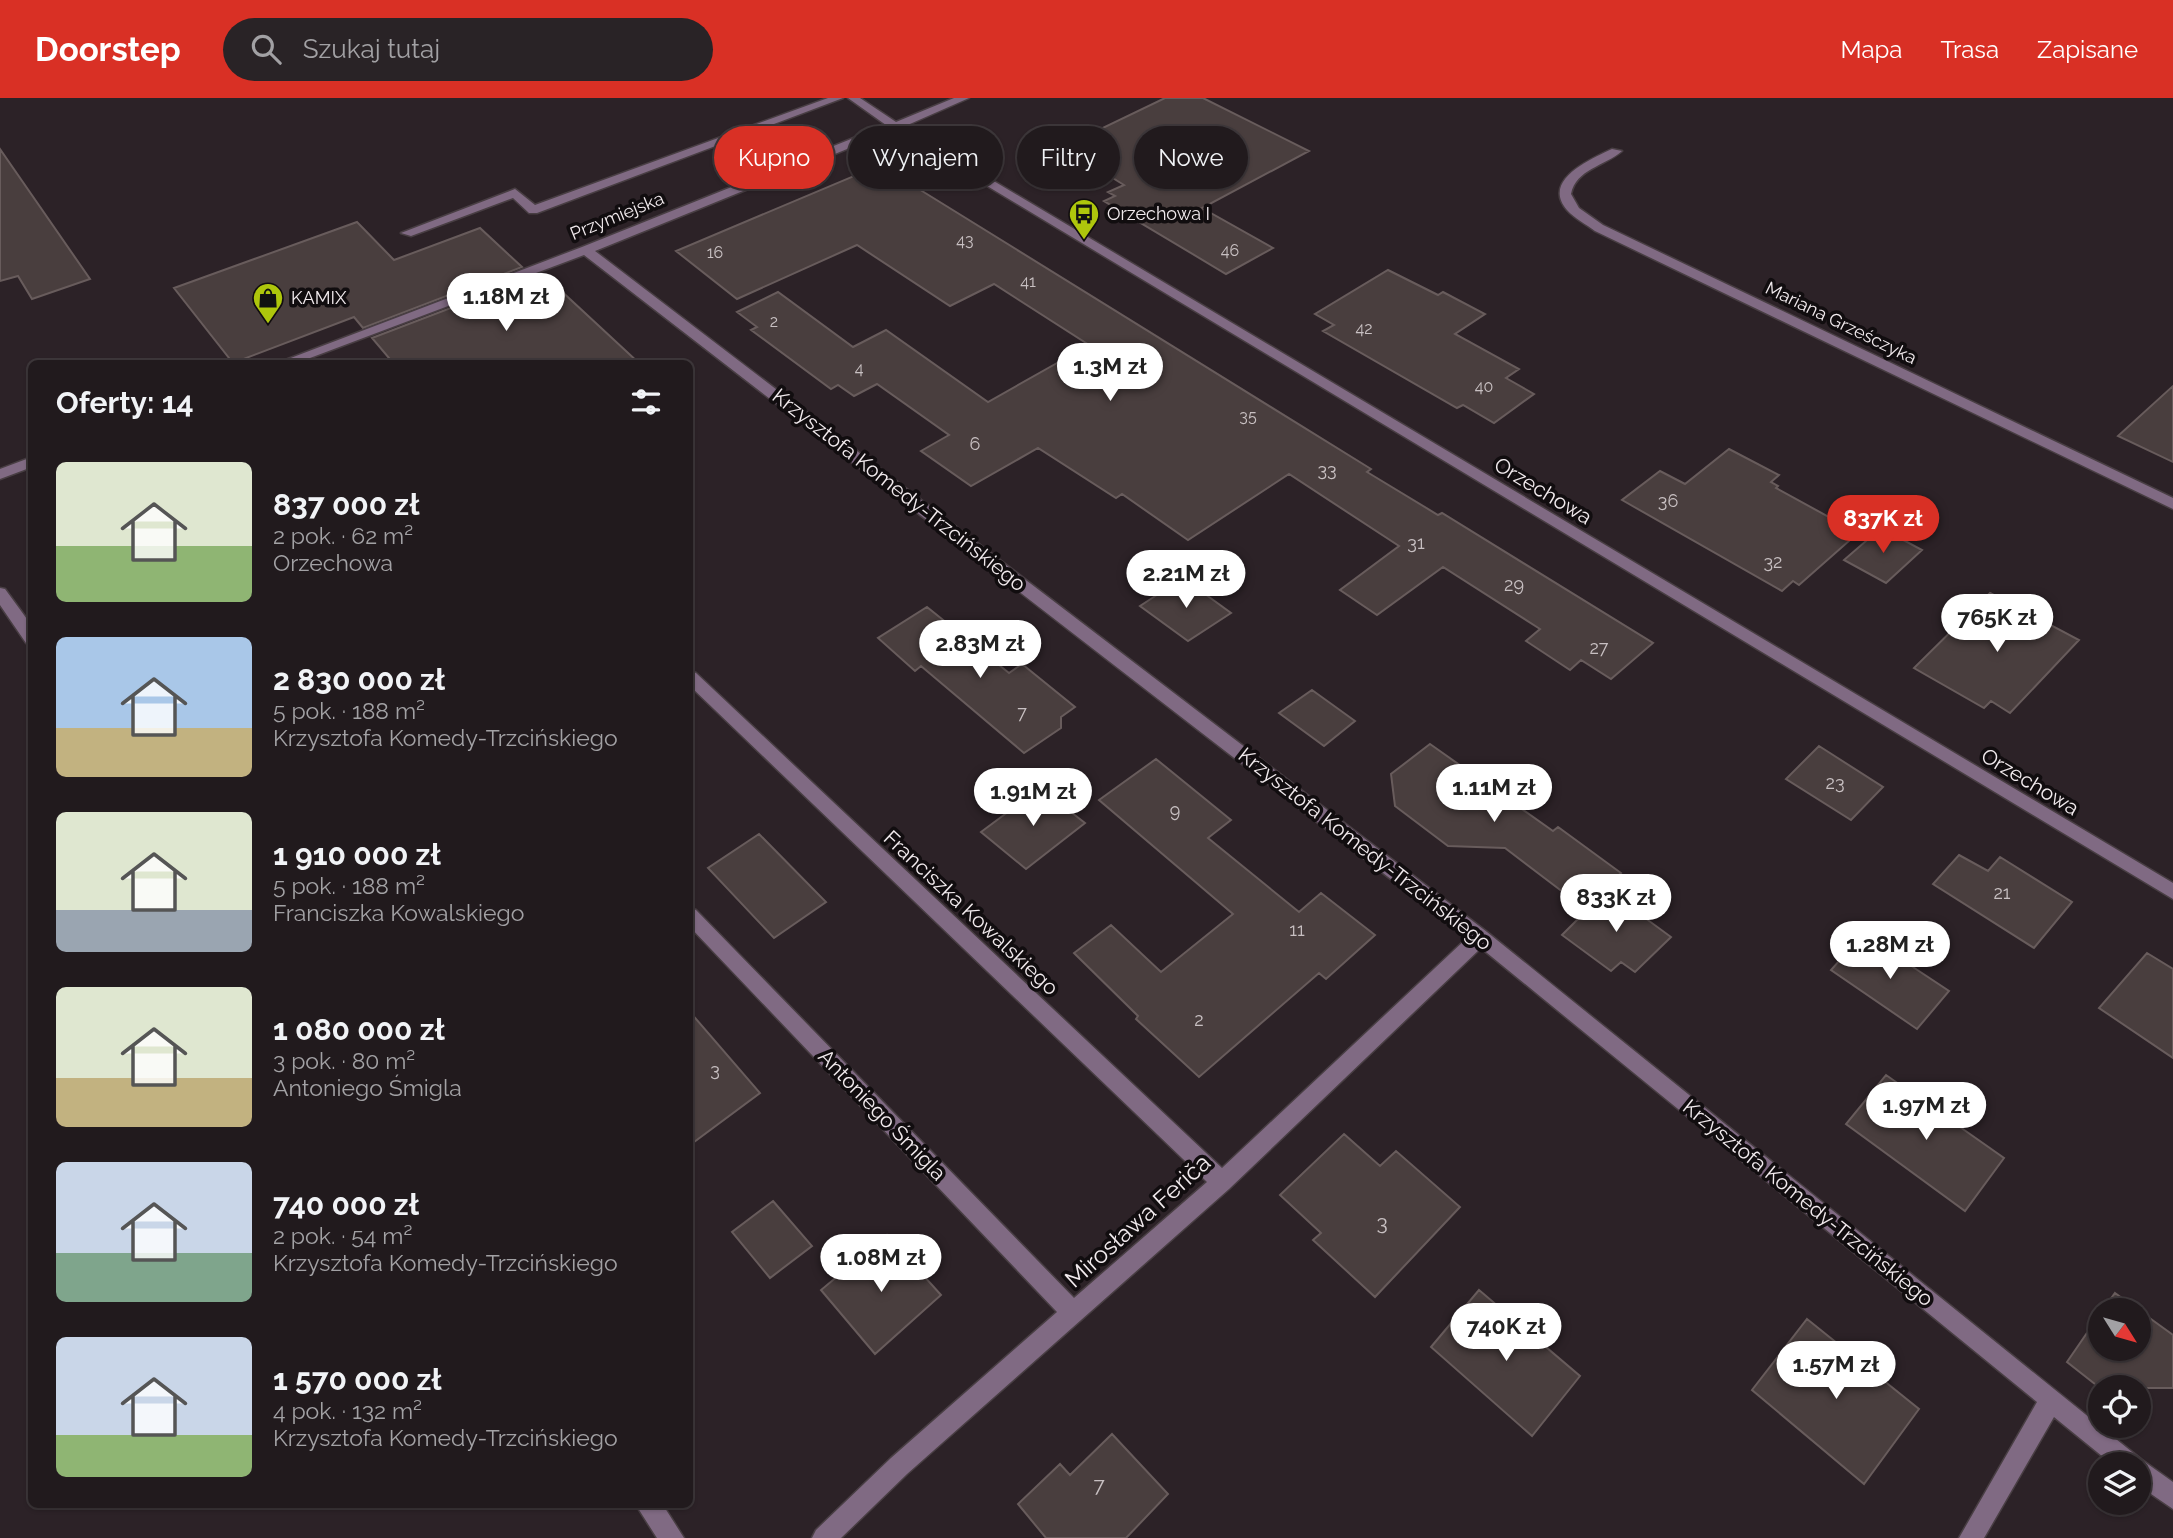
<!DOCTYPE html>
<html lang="pl">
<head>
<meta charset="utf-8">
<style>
  :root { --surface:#211a1d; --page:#292326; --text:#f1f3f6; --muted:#a2a1a4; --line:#3e383b; --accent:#d93025 }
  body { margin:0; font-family:Raleway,sans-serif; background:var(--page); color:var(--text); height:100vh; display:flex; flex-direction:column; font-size:26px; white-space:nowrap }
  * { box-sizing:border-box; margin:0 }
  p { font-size:23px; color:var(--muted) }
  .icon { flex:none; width:38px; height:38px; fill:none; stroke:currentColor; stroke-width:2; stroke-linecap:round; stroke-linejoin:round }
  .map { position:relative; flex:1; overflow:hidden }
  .panel { position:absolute; left:28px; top:262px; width:665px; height:1148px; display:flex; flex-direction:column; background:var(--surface); border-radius:10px; box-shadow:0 2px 5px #0004,0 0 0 2px var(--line) }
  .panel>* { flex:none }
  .top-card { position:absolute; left:714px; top:28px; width:665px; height:63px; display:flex; gap:14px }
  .needle { width:46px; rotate:127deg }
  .controls { position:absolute; left:2088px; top:1200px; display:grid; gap:14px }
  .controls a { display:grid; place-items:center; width:63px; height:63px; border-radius:50%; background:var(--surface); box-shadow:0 2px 5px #0004,0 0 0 2px var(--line); font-size:35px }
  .price { position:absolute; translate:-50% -60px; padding:0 16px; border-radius:24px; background:#fff; color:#222; font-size:23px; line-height:46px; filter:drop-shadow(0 2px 4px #0008) }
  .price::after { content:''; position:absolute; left:50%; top:42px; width:21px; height:16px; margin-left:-10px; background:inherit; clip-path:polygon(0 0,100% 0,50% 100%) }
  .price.active { background:var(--accent); color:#fff }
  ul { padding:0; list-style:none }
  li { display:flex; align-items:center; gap:21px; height:175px; padding:0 28px }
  li span { display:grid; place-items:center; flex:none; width:196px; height:140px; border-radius:10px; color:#555 }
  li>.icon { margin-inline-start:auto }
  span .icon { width:84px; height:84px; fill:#fffc; stroke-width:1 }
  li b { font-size:30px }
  h2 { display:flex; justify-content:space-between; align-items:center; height:84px; padding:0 28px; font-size:30px }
  .tag { padding:0 24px; border-radius:32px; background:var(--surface); box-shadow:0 2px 5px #0004,0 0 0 2px var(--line); font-size:24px; line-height:63px }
  .tag.active { background:var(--accent); color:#fff }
  header { display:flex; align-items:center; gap:42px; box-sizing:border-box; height:98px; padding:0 35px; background:var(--accent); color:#fff }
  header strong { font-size:33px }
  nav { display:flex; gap:38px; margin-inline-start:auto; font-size:24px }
  .search { width:490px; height:63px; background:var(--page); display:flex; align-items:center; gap:18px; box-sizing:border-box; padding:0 24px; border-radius:38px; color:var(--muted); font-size:26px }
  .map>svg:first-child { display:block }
</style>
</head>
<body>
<header>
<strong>Doorstep</strong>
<div class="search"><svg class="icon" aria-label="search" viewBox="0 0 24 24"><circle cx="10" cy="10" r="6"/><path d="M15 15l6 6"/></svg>Szukaj tutaj</div>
<nav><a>Mapa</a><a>Trasa</a><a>Zapisane</a></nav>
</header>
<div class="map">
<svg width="2173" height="1440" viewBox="0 0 2173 1440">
  <rect width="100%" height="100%" fill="#2c2227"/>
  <path fill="#493e3e" stroke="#685c5c" stroke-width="2" d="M1165,0h38l106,53 -107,57 71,40 -47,26 -122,-73 11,-5 -7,-4 16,-7 -61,-38z
    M0,51l90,130 -58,20 -14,-23 -18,5z
    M880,67l491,304 -4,3 71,43 4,-2 211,130 -42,36 -30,-19 -11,10 -44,-29 14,-12 -97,-62 -66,48 -37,-25 59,-44 -110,-72 -101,66 -66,-46 -6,4 -78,-50 -67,38 -50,-35 28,-16 -72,-51 -23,12 -16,-11 -7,4 -80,-59 6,-3 -20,-15 41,-20 75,55 33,-17 102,72 101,-57 -95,-61 -44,22 -93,-61 -120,54 -61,-48z
    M357,124l37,38 86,-32 42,39 -159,61 -9,-11 -121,46 -59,-75z
    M1388,172l50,25 5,-3 42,22 -30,20 64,35 -13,9 28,16 -40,29 -31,-18 -6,3 -134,-77 11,-6 -19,-11z
    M532,179l16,15 10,-4 82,76h-246l-22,-26z
    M2173,288v76l-55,-26z
    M1729,351l50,26 -8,7 7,4 -2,2 82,45 -59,52 -6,-4 -11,10 -160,-91 38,-29 25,13z
    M1881,430l41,22 -36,33 -42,-23z
    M1183,480l48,35 -43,28 -48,-35z
    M1990,495l89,47 -69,73 -19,-12 -7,7 -70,-40z
    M927,509l82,66 13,-9 53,43 -14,10v11l-37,25 -103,-87 -6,5 -37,-33z
    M1312,592l43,31 -31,25 -45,-33z
    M1430,646l123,87 5,-4 63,46 -37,35 -79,-60 -57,-2 -53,-40 -4,-32z
    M1819,648l64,41 -32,33 -65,-41z
    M1156,661l75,61 -23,18 91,74 22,-19 54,42 -49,44 -7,-6 -120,104 -63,-58 2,-3 -64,-63 37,-28 50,47 72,-58 -134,-114z
    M1040,690l45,35 -59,46 -45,-37z
    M759,736l67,68 -52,36 -66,-70z
    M1959,757l29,16 12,-14 72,45 -38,46 -101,-64z
    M1607,792l64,47 -36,35 -14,-10 -10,9 -49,-36z
    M1863,836l86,57 -32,38 -86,-59z
    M2147,855l26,16v89l-74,-50z
    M690,914l70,81 -70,52z
    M1886,977l118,83 -39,53 -119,-87z
    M1344,1036l36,32 16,-15 64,56 -85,90 -62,-57 8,-7 -41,-38z
    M773,1103l39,45 -42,32 -38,-46z
    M887,1137l54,60 -66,59 -54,-64z
    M1479,1192l101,86 -48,60 -101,-89z
    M2115,1195l58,42v53h-73l-33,-26 33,-48v35h38v-38h-36z
    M1807,1221l112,90 -55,75 -112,-94z
    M1112,1336l56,60 -42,44h-80l-28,-34 42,-40 10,11z"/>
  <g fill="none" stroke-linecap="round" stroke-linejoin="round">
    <g stroke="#483e43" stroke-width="3">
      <path id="minor" d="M828,0h15l-306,115h-8l-16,-15 -102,38 -10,-3 114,-44 20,16z
        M848,0h12l36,24 58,-24h15l-66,29 1270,756v16l-1279,-769 -299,121 892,681 655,528 31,22v27l-35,-24v-20h-25l-59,-48 -70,121h-25l78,-136 -556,-454 -252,241 -322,285 -66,64h-29l4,-8 75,-72 166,-146 -367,-385v-19l6,2 378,388 133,-116 -517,-496v-15l6,2 526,495 245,-230 -883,-683 -290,109h-19l307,-117 304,-122z
        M1612,51l10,2c-17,15 -46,18 -51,43l8,14 24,17 570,273v11l-578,-278c-9,-7 -20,-12 -28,-21 -26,-30 24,-51 45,-61z
        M32,359v10l-32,12v-10z
        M0,490l5,1 27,37v19l-6,-2 -26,-38z
        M636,1407h27l21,33h-27z"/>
    </g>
    <use href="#minor" fill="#806a83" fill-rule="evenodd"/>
  </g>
  <defs>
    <g id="bus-pin" transform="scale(1.575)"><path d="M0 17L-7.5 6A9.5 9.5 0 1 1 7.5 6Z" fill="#aec60c" stroke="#110d0f"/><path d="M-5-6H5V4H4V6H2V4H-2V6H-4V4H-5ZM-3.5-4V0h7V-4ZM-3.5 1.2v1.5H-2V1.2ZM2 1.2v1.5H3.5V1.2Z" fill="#111"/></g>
    <g id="shop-pin" transform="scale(1.575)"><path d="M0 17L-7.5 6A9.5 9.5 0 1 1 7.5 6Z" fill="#aec60c" stroke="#110d0f"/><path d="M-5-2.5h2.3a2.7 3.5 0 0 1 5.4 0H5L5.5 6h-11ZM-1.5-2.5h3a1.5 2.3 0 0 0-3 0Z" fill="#111"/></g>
  </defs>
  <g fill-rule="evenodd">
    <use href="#bus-pin" x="1084" y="116"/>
    <use href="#shop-pin" x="268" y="200"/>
  </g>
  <g text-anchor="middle" stroke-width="7" stroke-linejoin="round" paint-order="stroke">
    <g font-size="16" fill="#c8c0c2">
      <text x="965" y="148">43</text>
      <text x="1230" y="158">46</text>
      <text x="715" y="160">16</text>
      <text x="1028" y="189">41</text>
      <text x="774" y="229">2</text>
      <text x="1364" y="236">42</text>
      <text x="859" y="276">4</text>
      <text x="1484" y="294">40</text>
      <text x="1248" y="324">35</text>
    </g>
    <g font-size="18" fill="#f2ebee" stroke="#110d0f" text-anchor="start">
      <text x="1107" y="122">Orzechowa I</text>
      <text x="291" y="206">KAMIX</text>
    </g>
    <g font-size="18" fill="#f2ebee" stroke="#110d0f">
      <text transform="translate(617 118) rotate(-22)" y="6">Przymiejska</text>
      <text transform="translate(1841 225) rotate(26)" y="6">Mariana Grześczyka</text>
    </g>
    <g font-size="18" fill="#c8c0c2">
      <text x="975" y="352">6</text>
      <text x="1327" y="378">33</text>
      <text x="1668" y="409">36</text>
      <text x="1416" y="451">31</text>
      <text x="1773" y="470">32</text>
      <text x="1514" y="493">29</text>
      <text x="1599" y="556">27</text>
      <text x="1022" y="621">7</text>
      <text x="1835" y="691">23</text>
      <text x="1175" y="719">9</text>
      <text x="2002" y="801">21</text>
      <text x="1297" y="838">11</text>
      <text x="1199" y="928">2</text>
      <text x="715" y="978">3</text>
    </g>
    <g font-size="21" fill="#f2ebee" stroke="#110d0f">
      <text transform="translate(899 392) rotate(38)" y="7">Krzysztofa Komedy-Trzcińskiego</text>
      <text transform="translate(1543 393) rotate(31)" y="7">Orzechowa</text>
      <text transform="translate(2030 684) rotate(31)" y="7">Orzechowa</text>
      <text transform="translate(1365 751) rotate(38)" y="7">Krzysztofa Komedy-Trzcińskiego</text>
      <text transform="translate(971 815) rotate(43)" y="7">Franciszka Kowalskiego</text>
      <text transform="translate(882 1017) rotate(46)" y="7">Antoniego Śmigla</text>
      <text transform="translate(1808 1105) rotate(39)" y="7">Krzysztofa Komedy-Trzcińskiego</text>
    </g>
    <g font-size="21" fill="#c8c0c2">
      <text x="1382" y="1132">3</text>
      <text x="1099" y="1394">7</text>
    </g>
    <g font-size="24" fill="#f2ebee" stroke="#110d0f">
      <text transform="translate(1138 1123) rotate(-42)" y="8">Mirosława Feriča</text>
    </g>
  </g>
</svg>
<div class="controls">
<a><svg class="needle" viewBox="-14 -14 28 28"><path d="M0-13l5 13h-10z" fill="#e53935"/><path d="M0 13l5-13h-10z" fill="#a2a1a4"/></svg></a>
<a><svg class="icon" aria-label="locate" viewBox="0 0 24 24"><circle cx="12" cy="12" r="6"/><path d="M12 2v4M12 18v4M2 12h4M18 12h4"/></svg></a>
<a><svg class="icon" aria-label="layers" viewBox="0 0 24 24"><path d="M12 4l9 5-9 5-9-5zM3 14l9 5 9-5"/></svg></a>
</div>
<b class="price" style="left:506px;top:235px">1.18M zł</b>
<b class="price" style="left:1110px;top:305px">1.3M zł</b>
<b class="price active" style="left:1883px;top:457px">837K zł</b>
<b class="price" style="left:1186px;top:512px">2.21M zł</b>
<b class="price" style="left:1997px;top:556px">765K zł</b>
<b class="price" style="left:980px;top:582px">2.83M zł</b>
<b class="price" style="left:1494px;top:726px">1.11M zł</b>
<b class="price" style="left:1033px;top:730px">1.91M zł</b>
<b class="price" style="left:1616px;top:836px">833K zł</b>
<b class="price" style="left:1890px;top:883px">1.28M zł</b>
<b class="price" style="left:1926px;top:1044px">1.97M zł</b>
<b class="price" style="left:881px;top:1196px">1.08M zł</b>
<b class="price" style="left:1506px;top:1265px">740K zł</b>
<b class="price" style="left:1836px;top:1303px">1.57M zł</b>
<div class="top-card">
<a class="tag active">Kupno</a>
<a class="tag">Wynajem</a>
<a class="tag">Filtry</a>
<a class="tag">Nowe</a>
</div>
<section class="panel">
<h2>Oferty: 14<svg class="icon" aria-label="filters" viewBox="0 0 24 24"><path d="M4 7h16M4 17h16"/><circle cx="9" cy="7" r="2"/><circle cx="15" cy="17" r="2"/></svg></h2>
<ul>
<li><span style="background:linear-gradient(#dfe7d0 60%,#8fb573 0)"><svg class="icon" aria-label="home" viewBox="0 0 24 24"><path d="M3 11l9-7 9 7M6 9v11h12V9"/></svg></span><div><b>837 000 zł</b><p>2 pok. · 62 m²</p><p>Orzechowa</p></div></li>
<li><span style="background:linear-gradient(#a9c7e8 65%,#c2b280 0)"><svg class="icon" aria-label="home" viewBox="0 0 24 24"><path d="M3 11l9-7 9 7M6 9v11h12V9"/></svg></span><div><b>2 830 000 zł</b><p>5 pok. · 188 m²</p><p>Krzysztofa Komedy-Trzcińskiego</p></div></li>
<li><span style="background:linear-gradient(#dfe7d0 70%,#9aa5b1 0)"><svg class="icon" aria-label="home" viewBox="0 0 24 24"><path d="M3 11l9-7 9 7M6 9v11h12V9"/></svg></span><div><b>1 910 000 zł</b><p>5 pok. · 188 m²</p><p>Franciszka Kowalskiego</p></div></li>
<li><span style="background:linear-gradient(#dfe7d0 65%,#c2b280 0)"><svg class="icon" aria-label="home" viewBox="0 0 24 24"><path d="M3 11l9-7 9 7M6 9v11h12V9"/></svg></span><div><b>1 080 000 zł</b><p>3 pok. · 80 m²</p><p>Antoniego Śmigla</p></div></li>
<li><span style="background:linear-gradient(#c9d6e8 65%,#7fa58c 0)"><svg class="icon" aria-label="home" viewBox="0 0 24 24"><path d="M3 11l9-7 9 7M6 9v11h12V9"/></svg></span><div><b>740 000 zł</b><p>2 pok. · 54 m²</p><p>Krzysztofa Komedy-Trzcińskiego</p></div></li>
<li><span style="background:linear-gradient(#c9d6e8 70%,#8fb573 0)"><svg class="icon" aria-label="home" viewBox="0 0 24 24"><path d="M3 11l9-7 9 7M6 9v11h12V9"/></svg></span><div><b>1 570 000 zł</b><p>4 pok. · 132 m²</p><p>Krzysztofa Komedy-Trzcińskiego</p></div></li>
</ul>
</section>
</div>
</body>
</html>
